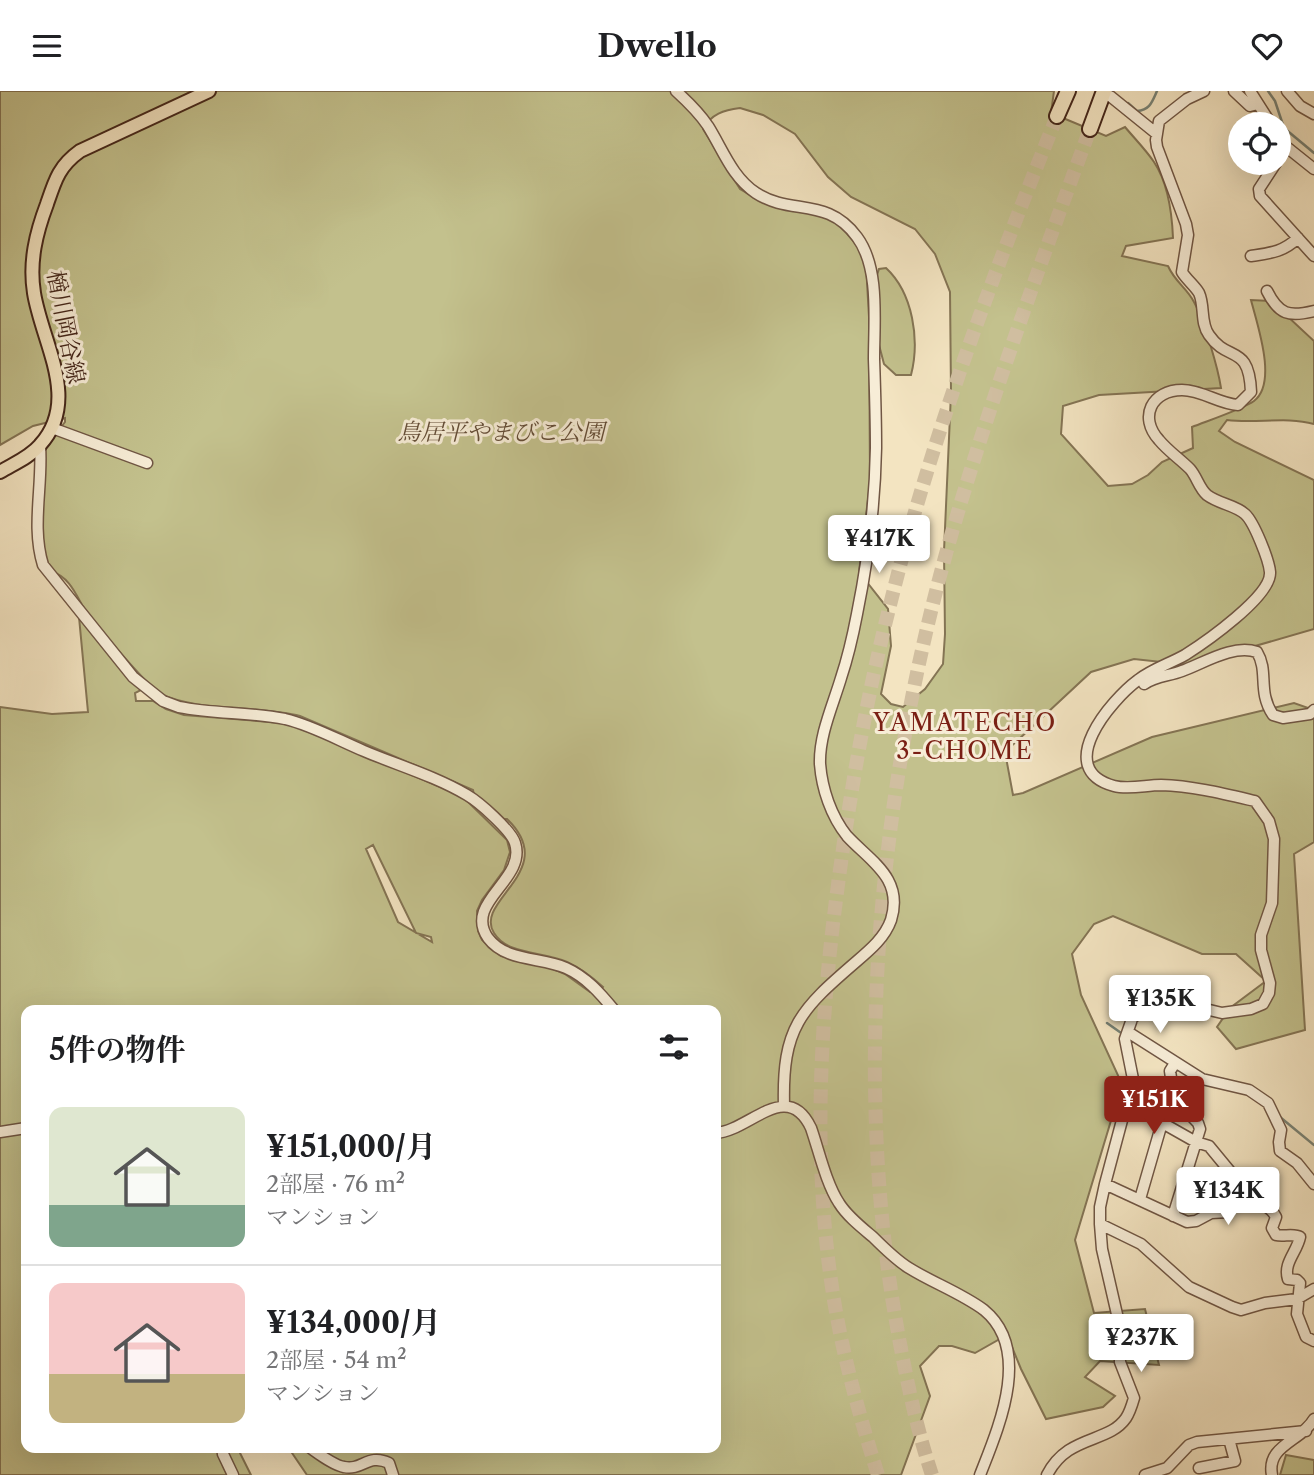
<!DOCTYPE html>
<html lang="ja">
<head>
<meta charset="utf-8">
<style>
  :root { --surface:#fff; --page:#f6f6f6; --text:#202124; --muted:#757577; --line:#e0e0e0; --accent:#8f2418 }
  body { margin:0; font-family:"Libre Caslon Text","Noto Serif JP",serif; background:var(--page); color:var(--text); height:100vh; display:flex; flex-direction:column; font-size:26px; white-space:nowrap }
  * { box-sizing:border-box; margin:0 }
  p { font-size:23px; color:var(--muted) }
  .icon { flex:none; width:38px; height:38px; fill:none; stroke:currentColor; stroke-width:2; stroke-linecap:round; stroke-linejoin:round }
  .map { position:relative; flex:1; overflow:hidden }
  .drawer { position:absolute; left:21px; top:914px; width:700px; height:448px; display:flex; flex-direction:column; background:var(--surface); border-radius:14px; box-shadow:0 7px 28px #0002 }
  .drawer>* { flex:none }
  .controls { position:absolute; left:1228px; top:21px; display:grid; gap:14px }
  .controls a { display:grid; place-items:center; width:63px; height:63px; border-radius:50%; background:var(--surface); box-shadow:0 7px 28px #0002; font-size:35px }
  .price { position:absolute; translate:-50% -60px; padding:0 16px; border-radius:7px; background:#fff; color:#222; font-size:23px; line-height:46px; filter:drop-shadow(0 2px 4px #0008) }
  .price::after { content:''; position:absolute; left:50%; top:42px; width:21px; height:16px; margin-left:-10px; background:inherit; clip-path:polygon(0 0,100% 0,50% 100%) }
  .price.selected { background:var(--accent); color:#fff }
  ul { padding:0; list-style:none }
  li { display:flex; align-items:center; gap:21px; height:175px; padding:0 28px }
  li+li { border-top:2px solid var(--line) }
  li span { display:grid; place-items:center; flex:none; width:196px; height:140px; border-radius:14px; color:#555 }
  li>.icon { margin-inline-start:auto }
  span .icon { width:84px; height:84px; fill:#fffc; stroke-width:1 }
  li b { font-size:30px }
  h2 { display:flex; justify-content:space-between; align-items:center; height:84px; padding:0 28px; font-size:30px }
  header { display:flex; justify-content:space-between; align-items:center; height:91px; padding:0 28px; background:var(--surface); font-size:32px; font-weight:800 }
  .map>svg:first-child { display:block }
</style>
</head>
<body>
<header><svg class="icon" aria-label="menu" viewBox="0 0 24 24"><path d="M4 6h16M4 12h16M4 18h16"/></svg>Dwello<svg class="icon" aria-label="heart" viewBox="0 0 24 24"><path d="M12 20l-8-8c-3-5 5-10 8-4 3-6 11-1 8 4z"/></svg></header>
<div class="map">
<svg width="1314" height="1384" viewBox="0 0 1314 1384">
  <rect width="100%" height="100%" fill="#f3e4c1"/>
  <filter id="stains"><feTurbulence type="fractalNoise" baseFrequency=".00286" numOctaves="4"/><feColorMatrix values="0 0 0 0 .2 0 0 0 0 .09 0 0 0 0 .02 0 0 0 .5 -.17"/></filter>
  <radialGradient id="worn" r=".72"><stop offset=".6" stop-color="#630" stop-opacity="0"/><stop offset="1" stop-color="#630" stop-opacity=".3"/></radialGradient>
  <path fill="#c3c18d" stroke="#847454" stroke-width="2" fill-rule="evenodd" d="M0,0h1054l-3,22 55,23 19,-9c10,12 21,23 29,35 14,21 18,51 19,76l-47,8 -4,10 46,10c7,16 19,22 26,36 10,18 24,66 27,86l-122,7 -36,11 -2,28 47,52 24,-2 16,-9 14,-13 31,-14 -1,-21c15,-6 51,-18 62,-26 24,-18 3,-77 -3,-101l20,1 43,40v83c-28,-8 -58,0 -87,-4l-8,11 16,11 79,38v149l-125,36 -55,-6 -43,13 -86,80 8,43 10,-2 129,-56 142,-34 20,7v132l-20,12 11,176 -69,19 -19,-22 13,-19 36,-27 -30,-27h-34l-89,-38 -19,8 -22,30 9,41 41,89 -47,156 19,73 51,-4 14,56 -59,-4 -15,16 30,19 -12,11 -57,12 -25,-50 -14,-34 -32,18 -23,-7h-13l-19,20 10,30 -29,79h-594l-19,-28h428v-437h-690v437h211l14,28h-251v-768l52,7 36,-2 -9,-95 62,73 -6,3 1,8h17l13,8 18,6 99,8 17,5 162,68 45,44 3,12 -6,18 -22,30 -5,11 1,20 4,9 19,16 45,10 19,8 25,18 10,-1 3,-4c-11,-10 -23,-19 -36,-25 -22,-11 -59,-6 -73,-29 -21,-33 67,-62 13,-114h-6l-27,-24 -1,-5 -173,-74c-41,-11 -103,-4 -139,-22 -11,-5 -72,-76 -79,-89 -8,-15 -14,-28 -31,-34l-10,-25 2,-96 22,-28v-4l-32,8 -33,19zM740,17l23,7 32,19 33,43 23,20 64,32 20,25 15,38 1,101 -7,158 1,83 -2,30 -18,25 -22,18 -12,-3 -10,-10 10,-48 -3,-37 -29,-37 11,-89 -1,-166 -3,-52 -6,-16 -21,-25 -14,-7 -61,-14 -24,-14 -37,-60c8,-15 21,-19 37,-21zM373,754l43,88 15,4 1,5 -34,-20 -32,-73z
    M886,177c27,25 34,72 25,107h-15l-12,-11 -6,-23 -3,-60 4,-12z
    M1286,1364l28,5v15h-34z"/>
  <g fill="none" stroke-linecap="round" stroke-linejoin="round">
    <path stroke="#788275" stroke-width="2.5" d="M1268,0l7,10 9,27 30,25
      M1128,12l9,8c13,-1 15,-9 20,-20
      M1107,932l17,12
      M1280,1026l34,28"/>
    <path stroke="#d0bea0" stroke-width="14" stroke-dasharray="14 7" stroke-linecap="butt" d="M878,1384c-17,-54 -32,-108 -42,-163 -26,-147 -16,-302 5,-449 12,-88 28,-176 50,-262 41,-166 102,-326 166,-485
      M932,1384c-16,-48 -26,-98 -35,-148 -45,-252 -18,-532 50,-777 40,-142 92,-282 143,-421"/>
    <g stroke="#705644" stroke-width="13">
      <path id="minor" d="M676,0c11,10 24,23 32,35 15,24 24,51 48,67 35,23 71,3 101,44 23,31 17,84 17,122 1,29 2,59 2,89 -1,55 -8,112 -19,166 -4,21 -9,43 -16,64 -8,27 -22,57 -21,86 2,25 11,52 27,72 23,25 57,42 44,84 -6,17 -20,29 -34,41 -57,49 -75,66 -73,145
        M1234,0l16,15 8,-2
        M1250,0l21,33
        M1287,0l13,15 14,8
        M1110,5l47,38
        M1279,47l5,7 30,24
        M1276,72l-17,26 1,7 54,60
        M1251,165c20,-3 32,-4 47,-18
        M1267,200c12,24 22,26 47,20
        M52,337l95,35
        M40,355c3,39 -9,81 3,119l90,112 30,24 16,6c35,7 71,5 106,12 26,6 53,21 79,32 33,14 71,25 103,44 12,7 44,35 48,48 12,37 -52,59 -27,95 18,24 53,19 78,30 20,9 34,25 48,42
        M1144,593c12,-8 25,-8 38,-13 22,-8 51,-27 75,-19 12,20 0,39 16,63l10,3 27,-4 4,-4
        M1128,941l74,47 47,11 19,13 13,27 -2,12 1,9 17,12 17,21
        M0,1041l26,-4
        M716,1042c33,-2 71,-55 95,-5 8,23 15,55 28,75 8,13 22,24 34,34 11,11 23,23 36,31 24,15 52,25 75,42 49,40 14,119 -4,165
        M1105,1093l82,38 9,-1 15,-8 18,-1 13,-26 -33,-40 -13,-4 -69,-39
        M1237,1106c15,5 31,5 39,20l-4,11 4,7c7,2 18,-2 24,2 -3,15 -17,26 -12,42l9,1 3,3 -3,31 9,23 8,4
        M1140,1108l22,-76
        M1173,1125l27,-87 -2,-6 -24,-25 -4,-27 5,-8
        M1100,1133l41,20 48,43 43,20 9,3 24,-7 32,-4 17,-10
        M222,1356l1,7 10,21
        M309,1356c10,7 24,18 35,20 18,4 24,-14 45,-4l4,12
        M1199,1377l36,-7 -6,-22
        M1047,1384c21,-41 61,-31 79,-57 4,-6 6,-13 8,-20l-14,-36 -1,-39 -17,-74 -2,-25v-17l5,-23 28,-105 -8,-40 7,-20 8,-9 12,-7 20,-2 50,12 29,-4 12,-5 6,-11 1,-10 -9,-33v-15l11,-32 2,-64 -5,-18 -14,-20c-30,-7 -62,-15 -94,-16 -15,0 -32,5 -47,1 -62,-17 -3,-86 24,-106 14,-11 31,-16 47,-25 19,-12 87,-59 85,-83 -1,-12 -16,-50 -25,-58 -10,-9 -26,-10 -38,-19 -8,-7 -10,-18 -17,-26 -10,-10 -22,-18 -31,-29 -21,-23 -7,-50 23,-50 20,0 37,14 56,15l13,-13c-2,-49 -23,-29 -42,-57 -9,-12 -4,-29 -10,-42 -4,-7 -13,-14 -17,-21l6,-37 -2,-11 -29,-77 -1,-7 3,-19 28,-22 17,-8
        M1145,1384l22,-7 22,-23 8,-3 109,-11
        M1272,1384c-6,-30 30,-34 42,-56"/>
    </g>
    <g stroke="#44261a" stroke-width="16">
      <path id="major" d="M0,381c13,-8 30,-15 40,-27 41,-45 2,-102 -6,-152 -5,-31 2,-60 13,-89 8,-24 12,-38 33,-53l129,-60"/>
    </g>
    <g stroke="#44261a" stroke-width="18">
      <path id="highway" d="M1057,25l11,-25
        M1090,38l14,-38"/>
    </g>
    <use href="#minor" stroke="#f7edd7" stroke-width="10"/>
    <use href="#major" stroke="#f3e4c1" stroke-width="12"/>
    <use href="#highway" stroke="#f3e4c1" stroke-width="14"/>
  </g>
  <g text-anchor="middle" stroke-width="6" stroke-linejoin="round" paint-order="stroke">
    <g font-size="23" fill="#44261a" stroke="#f7edd7">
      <text transform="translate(66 236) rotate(79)" y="8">楢川岡谷線</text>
    </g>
    <g font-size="23" font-style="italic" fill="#644d37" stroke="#f7edd7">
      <text x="501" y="349">鳥居平やまびこ公園</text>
    </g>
    <g font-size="24" letter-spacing="2" fill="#7a1f14" stroke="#f7edd7">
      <text x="965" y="640">YAMATECHO<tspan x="965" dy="28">3-CHOME</tspan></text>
    </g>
  </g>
  <rect width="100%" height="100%" filter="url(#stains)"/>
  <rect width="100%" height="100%" fill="url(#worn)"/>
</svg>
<div class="controls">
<a><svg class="icon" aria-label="locate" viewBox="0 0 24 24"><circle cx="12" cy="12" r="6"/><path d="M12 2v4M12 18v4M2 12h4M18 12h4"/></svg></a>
</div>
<b class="price" style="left:879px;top:484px">¥417K</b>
<b class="price" style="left:1160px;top:944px">¥135K</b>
<b class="price selected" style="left:1154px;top:1045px">¥151K</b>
<b class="price" style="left:1228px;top:1136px">¥134K</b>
<b class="price" style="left:1141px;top:1283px">¥237K</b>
<section class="drawer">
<h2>5件の物件<svg class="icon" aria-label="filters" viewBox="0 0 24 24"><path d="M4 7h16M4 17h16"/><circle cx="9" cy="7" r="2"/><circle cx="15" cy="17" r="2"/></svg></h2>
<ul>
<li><span style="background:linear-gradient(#dfe7d0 70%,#7fa58c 0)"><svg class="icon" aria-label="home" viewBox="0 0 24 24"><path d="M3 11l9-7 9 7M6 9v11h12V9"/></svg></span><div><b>¥151,000/月</b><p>2部屋 · 76 m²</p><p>マンション</p></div></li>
<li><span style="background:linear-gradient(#f6c9c9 65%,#c2b280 0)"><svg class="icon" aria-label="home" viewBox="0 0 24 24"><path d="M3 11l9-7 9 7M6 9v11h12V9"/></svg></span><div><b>¥134,000/月</b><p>2部屋 · 54 m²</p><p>マンション</p></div></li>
</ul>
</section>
</div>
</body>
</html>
